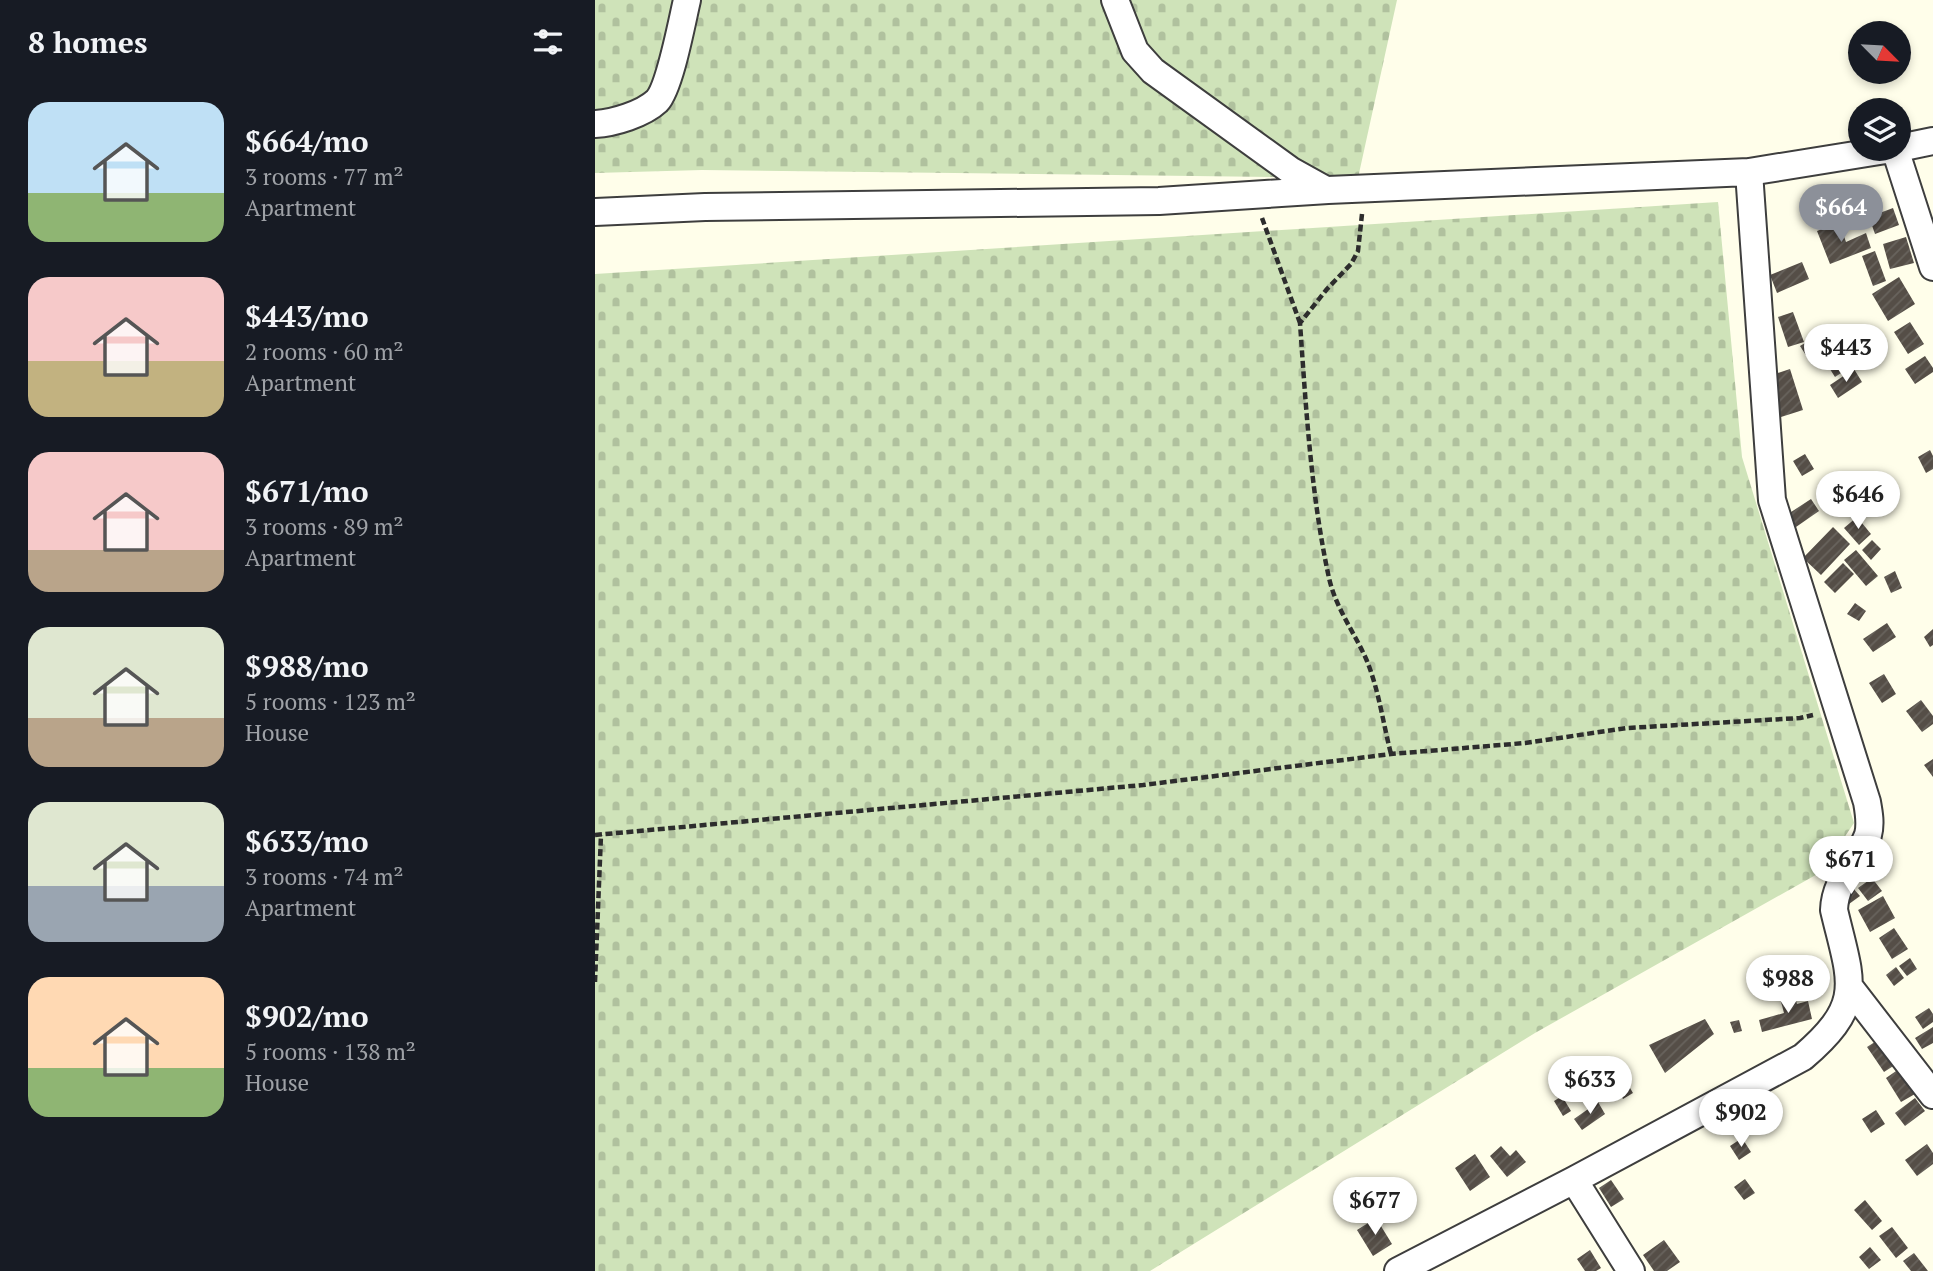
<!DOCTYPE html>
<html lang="en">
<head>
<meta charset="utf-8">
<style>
  :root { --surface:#171b24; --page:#242831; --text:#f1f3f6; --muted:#9ea1a6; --accent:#8c9099 }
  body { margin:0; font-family:"PT Serif",serif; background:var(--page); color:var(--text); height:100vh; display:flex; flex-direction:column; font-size:26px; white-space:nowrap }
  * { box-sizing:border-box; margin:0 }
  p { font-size:23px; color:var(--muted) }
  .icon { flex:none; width:38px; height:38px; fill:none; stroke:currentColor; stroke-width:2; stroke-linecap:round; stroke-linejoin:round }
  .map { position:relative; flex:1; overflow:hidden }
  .drawer { display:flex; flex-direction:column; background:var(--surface); width:595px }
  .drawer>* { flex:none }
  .needle { width:46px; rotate:114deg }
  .fabs { position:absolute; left:1253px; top:21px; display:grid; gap:14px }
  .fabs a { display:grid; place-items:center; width:63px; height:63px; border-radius:50%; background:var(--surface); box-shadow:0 4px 10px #0003; font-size:35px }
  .price { position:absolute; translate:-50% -60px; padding:0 16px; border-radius:24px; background:#fff; color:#222; font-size:23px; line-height:46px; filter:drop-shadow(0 2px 4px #0008) }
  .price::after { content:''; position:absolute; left:50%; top:42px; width:21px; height:16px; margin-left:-10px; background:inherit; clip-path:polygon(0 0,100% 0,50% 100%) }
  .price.on { background:var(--accent); color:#fff }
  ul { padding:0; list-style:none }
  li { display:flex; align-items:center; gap:21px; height:175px; padding:0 28px }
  li span { display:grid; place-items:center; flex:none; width:196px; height:140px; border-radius:21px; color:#555 }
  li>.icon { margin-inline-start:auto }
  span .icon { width:84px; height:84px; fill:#fffc; stroke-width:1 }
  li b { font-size:30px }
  h2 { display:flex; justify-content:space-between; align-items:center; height:84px; padding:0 28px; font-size:30px }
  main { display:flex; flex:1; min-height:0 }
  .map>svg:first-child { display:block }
</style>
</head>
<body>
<main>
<section class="drawer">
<h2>8 homes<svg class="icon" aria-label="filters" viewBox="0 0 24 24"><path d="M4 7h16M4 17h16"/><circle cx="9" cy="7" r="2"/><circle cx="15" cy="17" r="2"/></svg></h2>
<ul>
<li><span style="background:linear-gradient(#bfe0f5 65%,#8fb573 0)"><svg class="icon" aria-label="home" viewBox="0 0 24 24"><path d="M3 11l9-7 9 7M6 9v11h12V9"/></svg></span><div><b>$664/mo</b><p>3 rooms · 77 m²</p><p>Apartment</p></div></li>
<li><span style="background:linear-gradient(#f6c9c9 60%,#c2b280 0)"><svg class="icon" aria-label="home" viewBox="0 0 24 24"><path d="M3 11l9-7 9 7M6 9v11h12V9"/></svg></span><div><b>$443/mo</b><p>2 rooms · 60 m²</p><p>Apartment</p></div></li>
<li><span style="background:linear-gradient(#f6c9c9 70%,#b9a48a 0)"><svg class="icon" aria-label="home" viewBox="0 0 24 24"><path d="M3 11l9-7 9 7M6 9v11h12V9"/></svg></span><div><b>$671/mo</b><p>3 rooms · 89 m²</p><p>Apartment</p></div></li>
<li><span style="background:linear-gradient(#dfe7d0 65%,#b9a48a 0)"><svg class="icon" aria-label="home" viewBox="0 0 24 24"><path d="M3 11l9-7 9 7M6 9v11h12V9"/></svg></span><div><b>$988/mo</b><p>5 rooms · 123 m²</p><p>House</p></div></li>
<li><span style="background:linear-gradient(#dfe7d0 60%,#9aa5b1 0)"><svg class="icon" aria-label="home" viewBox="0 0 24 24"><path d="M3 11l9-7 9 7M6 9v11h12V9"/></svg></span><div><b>$633/mo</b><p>3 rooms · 74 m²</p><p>Apartment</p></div></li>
<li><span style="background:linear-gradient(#ffd9b3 65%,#8fb573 0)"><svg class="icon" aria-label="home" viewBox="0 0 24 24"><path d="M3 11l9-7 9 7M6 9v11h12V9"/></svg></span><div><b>$902/mo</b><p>5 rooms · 138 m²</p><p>House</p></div></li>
</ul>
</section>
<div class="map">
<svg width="1338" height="1271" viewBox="0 0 1338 1271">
  <defs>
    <pattern id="cemetery-stones" width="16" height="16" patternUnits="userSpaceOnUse" patternTransform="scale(1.75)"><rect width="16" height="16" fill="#cfe3b9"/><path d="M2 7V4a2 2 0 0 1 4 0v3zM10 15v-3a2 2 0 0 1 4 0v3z" fill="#b0c19e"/></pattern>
    <pattern id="building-hatch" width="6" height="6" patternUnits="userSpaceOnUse" patternTransform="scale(1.75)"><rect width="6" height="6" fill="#554e47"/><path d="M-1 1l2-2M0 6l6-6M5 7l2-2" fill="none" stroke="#68635d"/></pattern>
  </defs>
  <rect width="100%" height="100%" fill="#fffeea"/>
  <path fill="url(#cemetery-stones)" d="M0,0h802l-39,178 -656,-8 -107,3z
    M1123,202l24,255 112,366 -33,49 -286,161 -385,238h-555v-997z"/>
  <path fill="url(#building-hatch)" d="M1298,208l6,17 -24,9 -6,-17z
    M1244,222l7,20 20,-9 5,15 -41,16 -13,-33z
    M1311,237l8,26 -24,6 -7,-25z
    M1280,251l11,30 -13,5 -11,-30z
    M1207,262l7,17 -32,14 -7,-18z
    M1304,277l16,27 -27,17 -16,-27z
    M1198,312l11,30 -16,5 -10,-30z
    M1315,322l14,22 -16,10 -14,-22z
    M1217,339l8,14 -11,7 -9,-14z
    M1330,356l8,12v4l-18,12 -10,-15z
    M1244,358l8,11 -12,8 -7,-11z
    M1195,369l13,41 -22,7 -12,-41z
    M1259,369l8,13 -24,16 -8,-13z
    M1335,450l3,6v13l-7,4 -8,-16z
    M1210,454l9,15 -12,7 -9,-15z
    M1240,496l10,6 -8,14 -10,-7z
    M1216,499l8,12 -23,16 -8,-13z
    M1262,517l14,17 -12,11 -15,-17z
    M1238,527l17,17 -29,31 -18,-17z
    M1277,540l9,9 -10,11 -9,-10z
    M1261,550l22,26 -12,10 -22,-26z
    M1248,563l11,11 -19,19 -11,-11z
    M1300,571l7,17 -11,5 -7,-16z
    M1260,603l11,8 -7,10 -12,-7z
    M1292,623l9,14 -23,15 -10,-13z
    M1338,629v16l-3,2 -6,-10z
    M1289,674l12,20 -14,9 -13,-20z
    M1326,700l12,16v8l-11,8 -16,-21z
    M1338,759v18l-9,-12z
    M1277,878l10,13 -14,10 -10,-13z
    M1257,887l8,9 -11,8 -7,-8z
    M1288,896l12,22 -25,14 -12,-22z
    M1299,928l14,21 -16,10 -13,-21z
    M1315,958l7,11 -10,7 -8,-10z
    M1301,967l8,11 -10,8 -8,-11z
    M1199,994l3,10 11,-3 4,18 -50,13 -3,-12 25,-7 -4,-15z
    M1334,1008l4,6v8l-10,7 -8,-12z
    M1110,1019l9,15 -49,39 -16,-28z
    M1144,1020l3,11 -8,2 -4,-11z
    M1338,1027v16l-11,6 -7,-11z
    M1286,1038l17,25 -14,9 -17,-25z
    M1304,1069l16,25 -14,8 -15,-24z
    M1029,1078l9,15 -10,6 -9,-15z
    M967,1096l9,15 -8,5 -9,-15z
    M1320,1098l10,13 -20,15 -10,-13z
    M1003,1102l7,12 -23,16 -8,-11z
    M1281,1110l9,14 -14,9 -9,-14z
    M1147,1138l9,14 -12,8 -9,-14z
    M1332,1144l6,9v11l-16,12 -12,-16z
    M906,1146l9,10 6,-6 10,12 -19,15 -17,-21z
    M880,1154l15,23 -20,14 -15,-23z
    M1150,1179l10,14 -11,7 -10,-13z
    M1016,1180l13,19 -13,8 -12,-19z
    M1270,1200l17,21 -10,9 -18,-20z
    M781,1218l16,26 -19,12 -16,-26z
    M1297,1227l16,21 -12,10 -17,-22z
    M1069,1240l16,22 -13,9h-13l-11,-16z
    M1275,1247l11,13 -12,9 -10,-12z
    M995,1250l11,18 -5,3h-11l-8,-12z
    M1319,1253l14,18h-17l-8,-10z"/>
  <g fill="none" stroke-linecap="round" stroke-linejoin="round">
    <g stroke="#3e3e3e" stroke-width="30">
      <path id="minor" d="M520,0l20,51 18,20 137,99 36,20
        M0,124c19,-1 48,-10 62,-23 13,-14 25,-80 30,-101
        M1304,148l34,-7
        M1300,149l38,118
        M0,212l110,-5 454,-6 169,-11 421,-18 143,-23
        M1256,989l82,106
        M979,1180l57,91
        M803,1271l176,-91 229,-123c63,-54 48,-75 31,-147 1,-31 24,-48 34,-75 3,-11 1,-22 -1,-33l-95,-302 -23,-328"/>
    </g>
    <path stroke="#2d2d2d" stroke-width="4.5" stroke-dasharray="7 3.5" stroke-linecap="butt" d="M767,214l-4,37 -7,13 -24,25 -27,34c6,85 11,172 29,255 7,31 26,55 38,83 12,30 16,62 24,93
      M667,218l38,105
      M0,835l548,-50 248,-31 134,-11 102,-15 173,-10 13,-3
      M0,982l6,-147"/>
    <use href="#minor" stroke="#fff" stroke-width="26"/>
  </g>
</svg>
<div class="fabs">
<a><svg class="needle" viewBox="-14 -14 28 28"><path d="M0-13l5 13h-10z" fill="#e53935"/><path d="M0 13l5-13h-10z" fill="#9ea1a6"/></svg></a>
<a><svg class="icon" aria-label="layers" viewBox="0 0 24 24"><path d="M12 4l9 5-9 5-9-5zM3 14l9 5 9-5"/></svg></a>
</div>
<b class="price on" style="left:1246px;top:244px">$664</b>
<b class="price" style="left:1251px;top:384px">$443</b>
<b class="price" style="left:1263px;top:531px">$646</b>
<b class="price" style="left:1256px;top:896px">$671</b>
<b class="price" style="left:1193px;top:1015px">$988</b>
<b class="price" style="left:995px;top:1116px">$633</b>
<b class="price" style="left:1146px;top:1149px">$902</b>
<b class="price" style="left:780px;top:1237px">$677</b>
</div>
</main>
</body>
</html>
